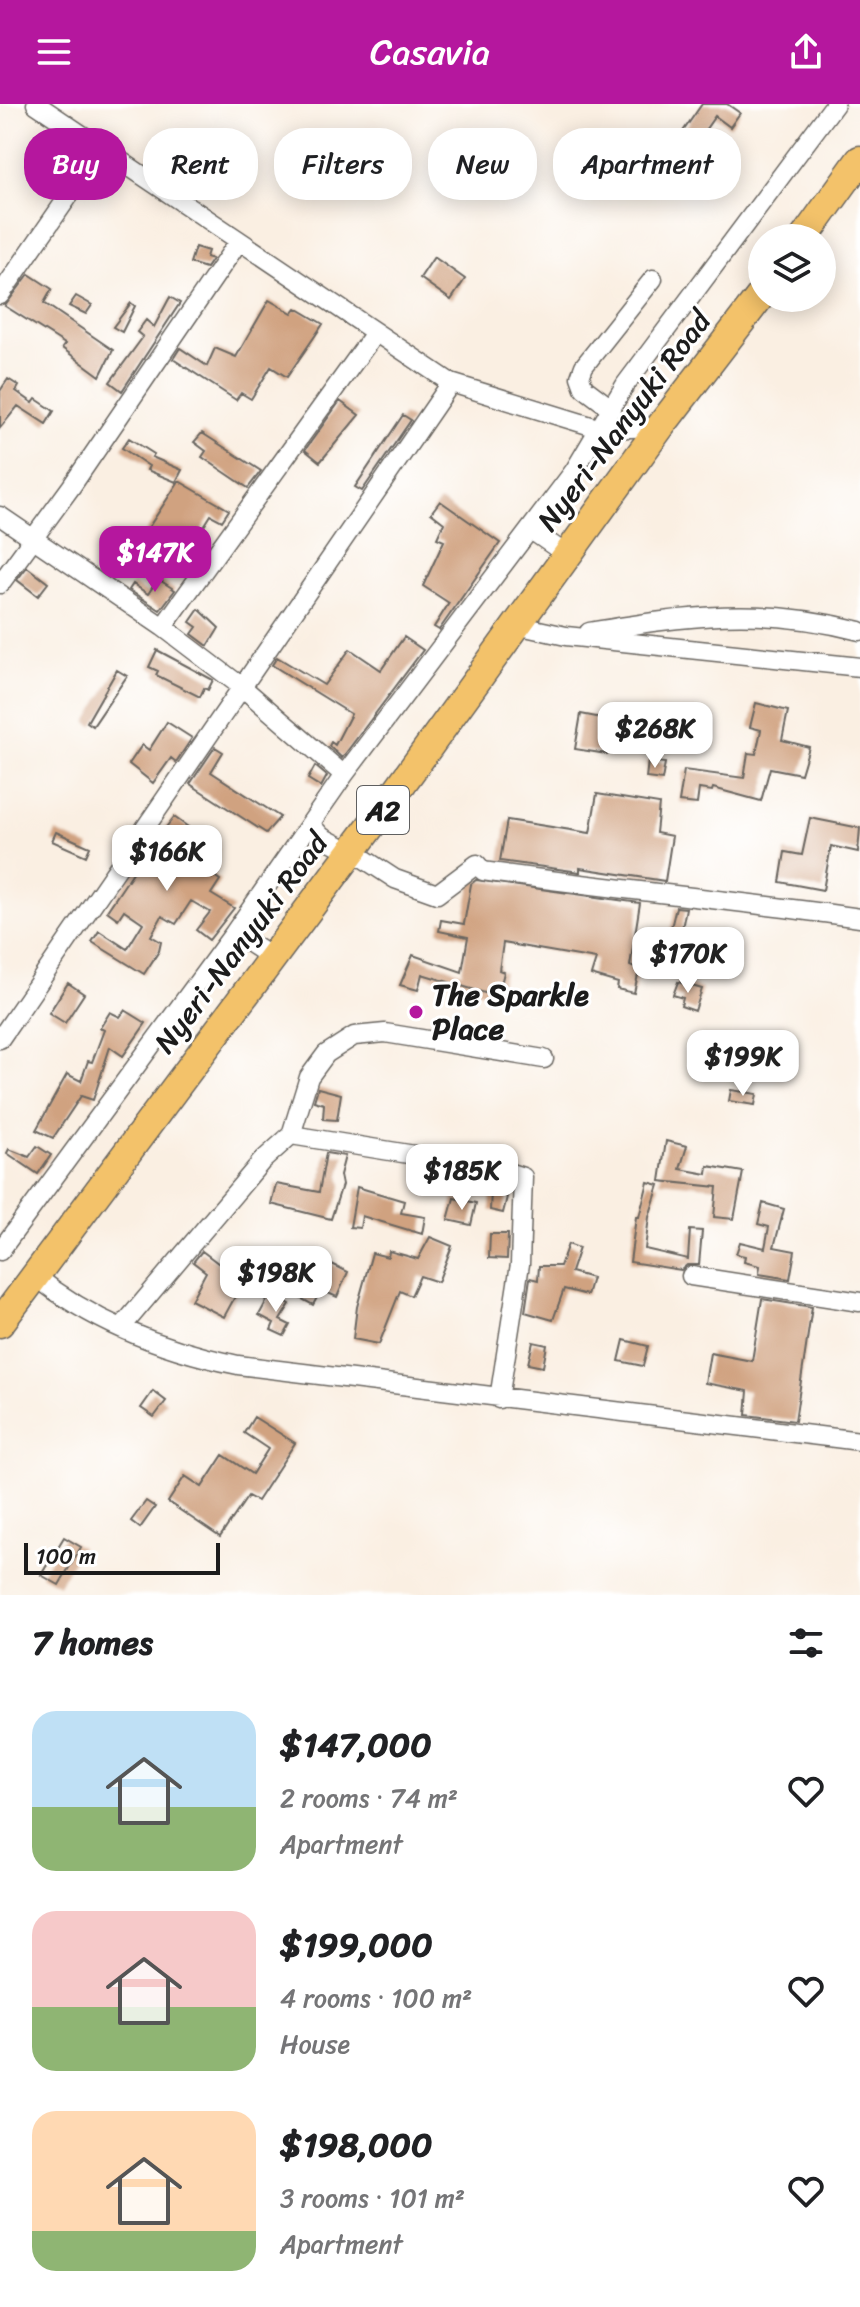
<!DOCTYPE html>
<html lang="en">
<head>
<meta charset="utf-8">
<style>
  :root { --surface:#fff; --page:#f6f6f6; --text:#202124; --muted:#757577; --accent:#b5179e }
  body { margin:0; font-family:Sriracha,sans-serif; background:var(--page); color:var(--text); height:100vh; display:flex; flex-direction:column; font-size:30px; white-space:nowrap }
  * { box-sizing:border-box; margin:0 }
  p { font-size:26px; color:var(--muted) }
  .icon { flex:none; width:44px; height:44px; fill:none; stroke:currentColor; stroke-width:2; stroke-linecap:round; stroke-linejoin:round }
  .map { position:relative; height:1491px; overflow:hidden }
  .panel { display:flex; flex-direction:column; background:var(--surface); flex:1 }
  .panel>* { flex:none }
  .guide { position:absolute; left:24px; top:24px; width:812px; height:72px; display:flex; gap:16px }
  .buttons { position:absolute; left:748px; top:120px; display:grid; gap:16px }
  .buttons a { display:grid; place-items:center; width:88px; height:88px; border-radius:50%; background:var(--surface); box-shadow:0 4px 20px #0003; font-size:40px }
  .scale { position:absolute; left:24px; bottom:20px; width:196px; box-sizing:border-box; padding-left:8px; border:4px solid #1c1c1c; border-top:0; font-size:22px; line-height:28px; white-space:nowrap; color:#1c1c1c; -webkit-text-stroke:6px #fff; paint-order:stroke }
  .price { position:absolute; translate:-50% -68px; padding:0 18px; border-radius:16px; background:#fff; color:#222; font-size:26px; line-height:52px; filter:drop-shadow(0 2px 4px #0008) }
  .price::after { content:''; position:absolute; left:50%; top:48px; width:24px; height:18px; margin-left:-12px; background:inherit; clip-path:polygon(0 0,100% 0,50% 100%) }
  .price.current { background:var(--accent); color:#fff }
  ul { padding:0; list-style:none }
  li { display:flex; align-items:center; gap:24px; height:200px; padding:0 32px }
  li span { display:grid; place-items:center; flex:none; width:224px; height:160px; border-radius:24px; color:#555 }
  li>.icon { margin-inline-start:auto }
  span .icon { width:96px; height:96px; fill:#fffc; stroke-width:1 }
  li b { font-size:34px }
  h2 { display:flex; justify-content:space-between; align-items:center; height:96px; padding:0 32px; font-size:34px }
  .chip { padding:0 28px; border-radius:32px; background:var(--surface); box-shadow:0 4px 20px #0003; font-size:28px; line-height:72px }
  .chip.current { background:var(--accent); color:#fff }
  header { display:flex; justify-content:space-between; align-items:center; height:104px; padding:0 32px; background:var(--accent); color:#fff; font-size:36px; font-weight:600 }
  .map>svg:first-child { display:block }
</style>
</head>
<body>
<header><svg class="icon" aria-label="menu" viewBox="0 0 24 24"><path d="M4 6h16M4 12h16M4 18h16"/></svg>Casavia<svg class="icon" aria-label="share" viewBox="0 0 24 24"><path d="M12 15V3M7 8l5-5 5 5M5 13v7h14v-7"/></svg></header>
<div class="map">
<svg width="860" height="1491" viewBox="0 0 860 1491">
  <rect width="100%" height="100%" fill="#fff"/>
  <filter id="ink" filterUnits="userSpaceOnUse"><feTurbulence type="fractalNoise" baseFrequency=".0125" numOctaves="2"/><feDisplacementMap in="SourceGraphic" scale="16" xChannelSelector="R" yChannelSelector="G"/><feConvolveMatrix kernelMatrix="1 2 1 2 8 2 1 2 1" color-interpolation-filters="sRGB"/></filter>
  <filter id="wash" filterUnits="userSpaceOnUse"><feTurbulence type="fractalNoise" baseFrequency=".006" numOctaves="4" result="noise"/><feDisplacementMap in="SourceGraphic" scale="32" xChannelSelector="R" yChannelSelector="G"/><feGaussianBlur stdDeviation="1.8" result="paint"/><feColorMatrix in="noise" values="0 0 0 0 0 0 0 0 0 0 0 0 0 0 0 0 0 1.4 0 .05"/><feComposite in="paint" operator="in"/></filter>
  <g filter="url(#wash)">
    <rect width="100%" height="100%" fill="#faefe2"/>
    <g id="blocks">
      <path fill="#d0a280" d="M702,0h25l13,9 -10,14 -15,-11 -24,34 -14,-10z
        M195,143l13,4 -2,6 6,2 -6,9 -16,-5z
        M434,153l31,22 -14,21 -31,-22z
        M29,170l23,15 -8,14 69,47 -13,26 -38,-28 3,-4 -60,-38z
        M76,192l16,9 -6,9 -17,-8z
        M170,193l10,6 -58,88 -12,-9 33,-45 -6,-5 9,-12 8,7z
        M269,196l23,13 4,-5 27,16 -36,53 -16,-10 -20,32 -10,-6 -5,7 -63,-41 7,-11 27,18 8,-18 21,9z
        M131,199l4,3 -13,26 -9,-5z
        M8,275l11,7 -3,5 17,12 3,-4 18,12 -8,13 -28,-18 -18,22v-37z
        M340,297l19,14 -39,47 -15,-12z
        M403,311l8,5 -49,71 -7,-4z
        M202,329l59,38 -13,17 -46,-31 4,-6 -12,-9z
        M129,334l25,16 -2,3 30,13 -6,12 -29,-12 2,-4 -27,-18z
        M179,377l50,29 -7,11 -11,-6 -15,24 11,6 -16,23 -50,-29z
        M440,397l60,42 -61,87 -5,-3 15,-24 -26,-17 21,-45 -7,-3 7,-15 -13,-10z
        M27,463l21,16 -10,13 -21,-16z
        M158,475l17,11 -15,20 -31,-20 4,-6 15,10z
        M199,505l20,19 -11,18 -16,-12 5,-7 -7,-5z
        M404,533l19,13 -81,108 -13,-12 2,-4 4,3 16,-31 -79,-49 5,-8 47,28 26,-36 31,21z
        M157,546l56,30 -5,10 -4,-2 -4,9 -44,-22 2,-4 -9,-4z
        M117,566l10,6 -34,50 -6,-4z
        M756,599l32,8 -6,29 27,7 -8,27 -31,-6 -9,33 -48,-13 -1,3 -13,-2 -2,15 -18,-2 5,-32 60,8 4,-25 8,1 5,-24 -11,-3z
        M581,610l31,6 -5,34 -32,-5z
        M167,618l25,16 -16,24 -5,-4 -18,25 -24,-19 13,-19 7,5z
        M215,643l8,5 -12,20 69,45 -14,16 -76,-49z
        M648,657l17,2 -3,17 -16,-2z
        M315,662l12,10 -6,11 -13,-8z
        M597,690l62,10 -3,29 16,3 -7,45 -85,-13v4l-80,-11 7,-41 83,13z
        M174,713l45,32 -15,20 16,11 -9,14 23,14 -25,32 -13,-10 14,-18 -19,-11 -15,23 -14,-8 -11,20 10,6 -2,9 -15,23 -52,-32 7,-11 28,18 16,-26 -19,-13 -6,9 -11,-8 39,-58z
        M810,714l50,10 -2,24 -27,-6 -8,44 -43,-8 5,-30 17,3z
        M56,728l34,15 -4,9 -34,-15z
        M476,776l164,23 -10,63 9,4 -5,23 -17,-4 1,-6 -27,-8 5,-16 -93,-16 -4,27 5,2 -6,25 -76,-23 -4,16 -18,-5 13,-30 49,17 6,-35 -29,-6 2,-11 23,4 7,-40z
        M676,803l10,1 -6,31 -11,-3z
        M678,878l24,7 -7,22 -14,-5 2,-8 -10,-3z
        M68,879l16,11 -19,29 -16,-10z
        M125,906l21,13 -23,33 -13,-9 -17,53 -12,-4 -28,42 -17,-8 31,-56 14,7 7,-20 4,1 12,-32 -4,-2 10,-16 10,5z
        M318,984l23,6 -4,26 -14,-1 1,-15 -10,-3z
        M731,986l26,4 -2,11 -26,-4z
        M666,1037l21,5 -7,23 27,5 1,-8 35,6 -9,47 -20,-2 3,-30 -57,-6z
        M37,1042l14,9 -13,19 -31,-21 2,-4 20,8z
        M326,1049l19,3 -5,19 2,10 -11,34 -60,-15 5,-20 43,8z
        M648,1078l11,3 -10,32 -4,32 43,10 2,-29 12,1 -3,34h-12l-6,5 -51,-8 6,-45h3z
        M357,1083l47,14 -3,12 24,4 -3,17 -60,-18 -2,12 -10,-1z
        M491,1088l16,5 -4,16 -13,-3z
        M454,1094l22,5 -5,22 -23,-5z
        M763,1099l21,6 -10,38 21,4 -5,28 -31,-5 1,-8 -16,-4 1,-6 -9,-2 4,-12 25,6 4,-21 -11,-3z
        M490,1130h18l-1,25 -18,-1z
        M430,1133l22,9 -14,36 -18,-6 -9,20 -11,-5 -21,53 -26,-5 4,-32 15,-54 16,4 1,-6 29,8z
        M568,1140l11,4 -8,24 21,6 -5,17 -23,-6 -11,31 -28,-8 5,-34 8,2 1,-14h21z
        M202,1147l41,31 -19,35 -33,-17 15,-28 -13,-10z
        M314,1151l34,17 -11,25 -16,-7 -8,15 -20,-11z
        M268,1159l10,8 -18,22 -10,-8z
        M271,1189l19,11 -10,16 10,5 -6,11 -13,-6 3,-7 -15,-8z
        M762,1195l50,8 -17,114 -49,-6 2,-24 -43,-8 5,-30 42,8z
        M624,1236l24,6 -5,20 -24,-5z
        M533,1238l14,3 -4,22 -15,-3z
        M153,1287l13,10 -12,16 -13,-9z
        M254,1313l41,26 -38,58 -9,-5 -28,41 -52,-35 17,-26 17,11 21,-32 29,19 16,-25 -24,-16z
        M146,1397l9,6 -15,21 -9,-7z
        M64,1433l17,10 -22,38 -18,-10z"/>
    </g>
  </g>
  <g filter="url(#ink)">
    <use href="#blocks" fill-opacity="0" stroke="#6a6661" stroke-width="2"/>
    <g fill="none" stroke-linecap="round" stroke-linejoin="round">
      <g stroke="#6a6661" stroke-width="21">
        <path id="minor" d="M36,0l415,279 150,46 59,-2
          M0,191l102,-147
          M612,305l-28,-21 -4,-11 4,-11 69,-87
          M0,412l163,111 79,60 102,88
          M531,426l36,25
          M0,480l71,-97 168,-246
          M516,521l50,11 294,31
          M163,523l212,-294
          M589,528c98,-16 172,-27 271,-1
          M310,720l12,13 37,19
          M352,747l43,28 42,15 40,-30 6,7c125,18 251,29 377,47
          M234,829l38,25
          M0,935l451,-656
          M291,1031l204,33 28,9 -3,87 -21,135
          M0,1147l234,-318 110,-158 230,-304 51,-86 210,-281
          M34,1171c59,48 130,75 204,90l622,76
          M691,1172l169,26
          M121,1224l141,-167 29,-26 18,-58 17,-23 28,-18 31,-3 159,26"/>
      </g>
      <g stroke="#6a6661" stroke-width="31">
        <path id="highway" d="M804,134l56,-78
          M0,1219l393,-527 267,-369 102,-133"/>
      </g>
      <use href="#minor" stroke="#fff" stroke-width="18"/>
      <use href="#highway" stroke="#f3c26a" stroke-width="28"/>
    </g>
  </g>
  <circle fill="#b5179e" stroke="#fff" stroke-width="3" cx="416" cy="908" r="8"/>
  <g text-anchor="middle" stroke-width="6" stroke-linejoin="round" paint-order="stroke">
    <rect fill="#fff" stroke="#606060" stroke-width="2" x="357" y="682" width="52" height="48" rx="6"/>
    <g font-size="28" font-weight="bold" fill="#1c1c1c">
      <text x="383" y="716">A2</text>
    </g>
    <g font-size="30" fill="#1c1c1c" stroke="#fff">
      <text transform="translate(624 317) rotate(-53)" y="10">Nyeri-Nanyuki Road</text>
      <text transform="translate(241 839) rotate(-53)" y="10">Nyeri-Nanyuki Road</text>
    </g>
    <g font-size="30" font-weight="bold" fill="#1c1c1c" stroke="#fff" text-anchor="start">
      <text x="432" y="901">The Sparkle<tspan x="432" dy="34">Place</tspan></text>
    </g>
  </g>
</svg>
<div class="buttons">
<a><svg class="icon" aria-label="layers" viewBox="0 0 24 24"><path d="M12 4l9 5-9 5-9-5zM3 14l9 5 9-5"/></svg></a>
</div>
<div class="scale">100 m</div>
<b class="price current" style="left:155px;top:490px">$147K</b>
<b class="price" style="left:655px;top:666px">$268K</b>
<b class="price" style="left:167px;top:789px">$166K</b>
<b class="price" style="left:688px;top:891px">$170K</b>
<b class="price" style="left:743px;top:994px">$199K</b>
<b class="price" style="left:462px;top:1108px">$185K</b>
<b class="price" style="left:276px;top:1210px">$198K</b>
<div class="guide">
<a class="chip current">Buy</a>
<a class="chip">Rent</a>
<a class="chip">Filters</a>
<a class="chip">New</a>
<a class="chip">Apartment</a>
</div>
</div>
<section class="panel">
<h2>7 homes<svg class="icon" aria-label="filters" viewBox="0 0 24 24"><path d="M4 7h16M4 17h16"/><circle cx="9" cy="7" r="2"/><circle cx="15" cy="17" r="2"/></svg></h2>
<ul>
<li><span style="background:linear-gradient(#bfe0f5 60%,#8fb573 0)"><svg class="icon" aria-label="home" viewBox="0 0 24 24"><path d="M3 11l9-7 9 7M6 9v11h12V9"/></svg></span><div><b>$147,000</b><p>2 rooms · 74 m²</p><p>Apartment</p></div><svg class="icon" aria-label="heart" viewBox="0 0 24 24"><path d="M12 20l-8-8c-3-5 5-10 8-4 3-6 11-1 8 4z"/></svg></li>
<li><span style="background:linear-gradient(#f6c9c9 60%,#8fb573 0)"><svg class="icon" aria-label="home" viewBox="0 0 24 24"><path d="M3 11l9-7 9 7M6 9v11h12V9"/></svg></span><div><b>$199,000</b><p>4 rooms · 100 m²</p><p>House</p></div><svg class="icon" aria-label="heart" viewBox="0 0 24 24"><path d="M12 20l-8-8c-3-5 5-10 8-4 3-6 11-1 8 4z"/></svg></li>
<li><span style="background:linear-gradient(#ffd9b3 75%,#8fb573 0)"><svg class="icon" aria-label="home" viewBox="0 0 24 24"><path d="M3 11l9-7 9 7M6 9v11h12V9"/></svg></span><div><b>$198,000</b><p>3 rooms · 101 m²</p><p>Apartment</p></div><svg class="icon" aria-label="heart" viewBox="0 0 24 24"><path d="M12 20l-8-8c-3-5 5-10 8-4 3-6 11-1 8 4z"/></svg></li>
</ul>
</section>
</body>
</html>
